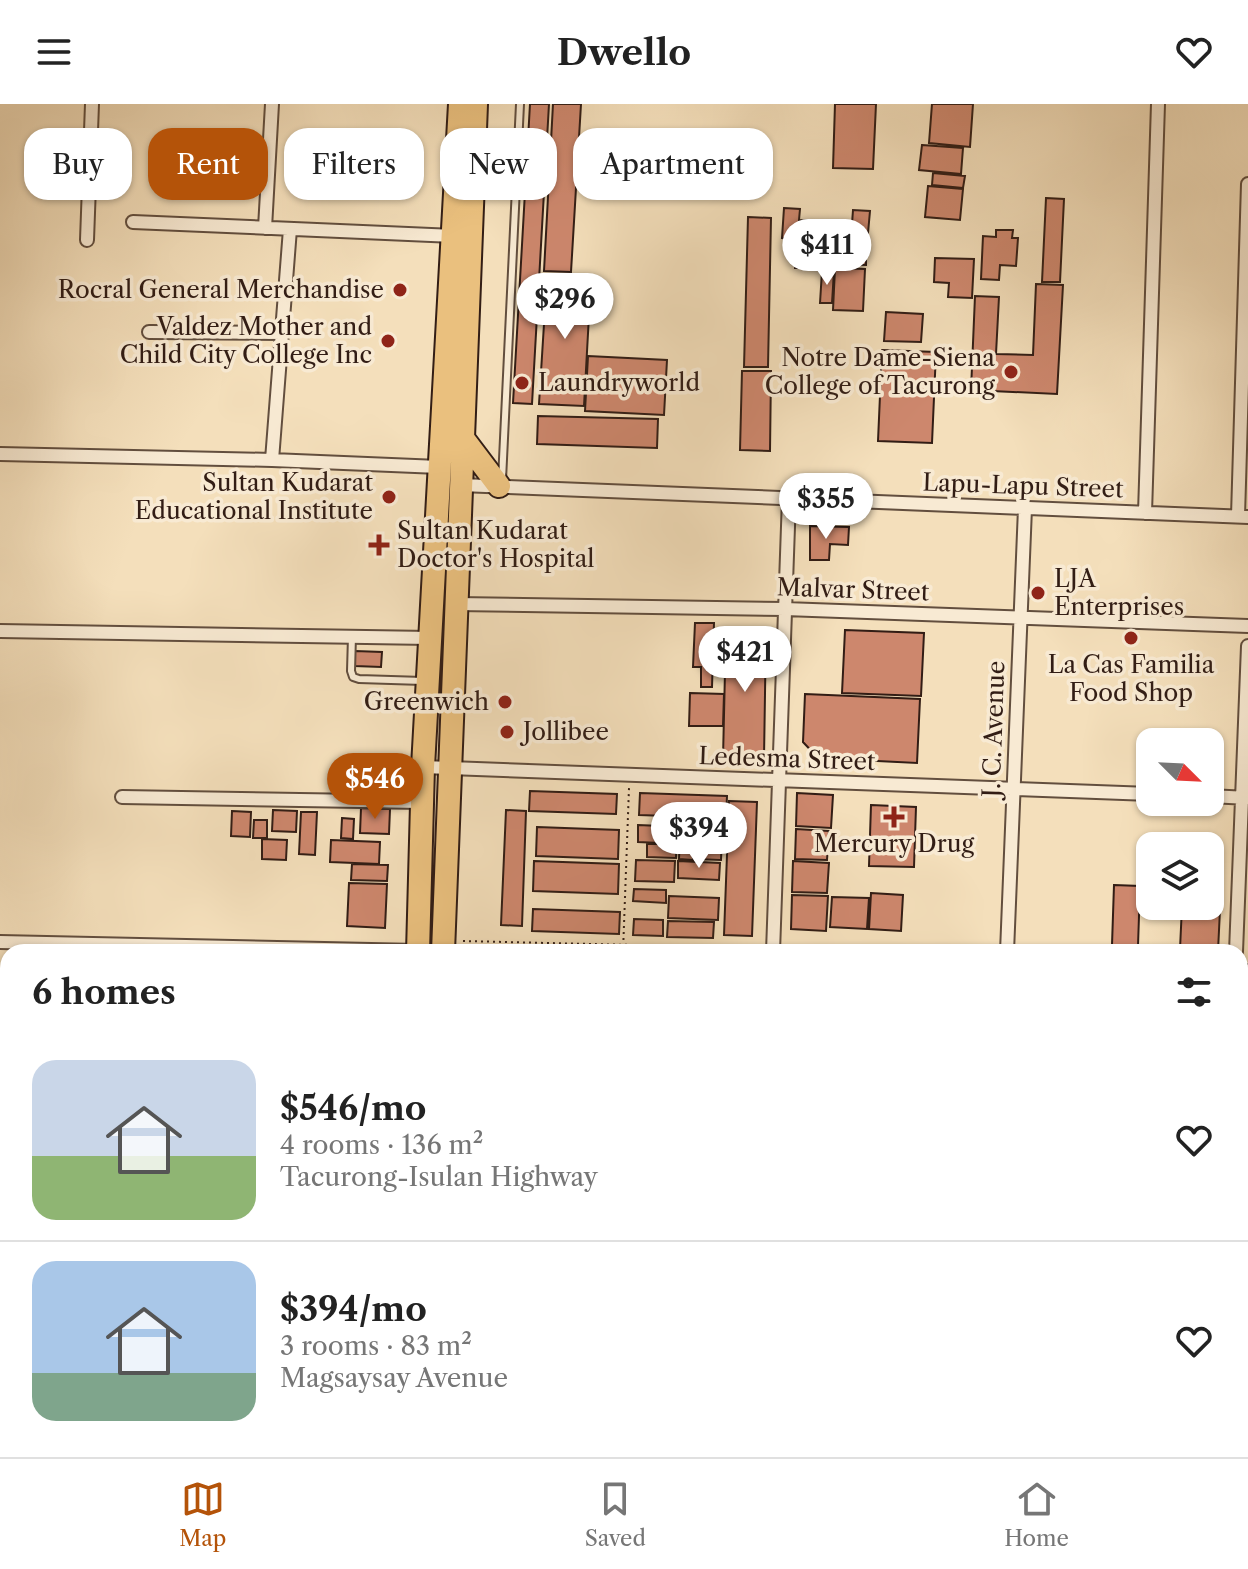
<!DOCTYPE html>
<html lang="en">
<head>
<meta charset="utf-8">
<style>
  :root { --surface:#fff; --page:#f6f6f6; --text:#222; --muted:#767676; --line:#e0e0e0; --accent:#b45309 }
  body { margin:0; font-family:"Libre Caslon Text",serif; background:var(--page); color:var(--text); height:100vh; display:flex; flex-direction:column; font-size:30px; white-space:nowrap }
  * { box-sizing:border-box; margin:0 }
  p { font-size:26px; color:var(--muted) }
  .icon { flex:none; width:44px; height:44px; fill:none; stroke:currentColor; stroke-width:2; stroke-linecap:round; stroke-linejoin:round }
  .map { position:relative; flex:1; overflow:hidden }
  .panel { position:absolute; left:0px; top:840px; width:1248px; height:514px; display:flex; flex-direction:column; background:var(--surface); border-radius:24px 24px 0 0; box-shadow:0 2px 6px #0004 }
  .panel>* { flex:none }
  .banner { position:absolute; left:24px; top:24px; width:800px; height:72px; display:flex; gap:16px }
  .needle { width:52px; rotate:114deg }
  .controls { position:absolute; left:1136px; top:624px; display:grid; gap:16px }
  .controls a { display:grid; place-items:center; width:88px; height:88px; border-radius:16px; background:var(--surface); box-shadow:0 2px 6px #0004; font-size:40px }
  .price { position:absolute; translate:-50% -68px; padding:0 18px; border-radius:28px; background:#fff; color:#222; font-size:26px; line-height:52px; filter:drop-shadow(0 2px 4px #0008) }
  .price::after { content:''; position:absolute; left:50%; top:48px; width:24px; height:18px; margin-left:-12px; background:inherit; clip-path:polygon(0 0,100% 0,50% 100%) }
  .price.on { background:var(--accent); color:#fff }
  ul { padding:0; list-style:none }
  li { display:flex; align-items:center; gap:24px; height:200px; padding:0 32px }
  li+li { border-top:2px solid var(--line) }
  li span { display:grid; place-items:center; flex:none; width:224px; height:160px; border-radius:24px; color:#555 }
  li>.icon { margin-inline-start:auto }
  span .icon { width:96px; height:96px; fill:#fffc; stroke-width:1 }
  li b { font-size:34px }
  h2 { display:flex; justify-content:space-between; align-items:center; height:96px; padding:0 32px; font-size:34px }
  .pill { padding:0 28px; border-radius:24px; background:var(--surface); box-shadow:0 2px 6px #0004; font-size:28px; line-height:72px }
  .pill.on { background:var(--accent); color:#fff }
  header { display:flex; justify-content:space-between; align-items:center; height:104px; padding:0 32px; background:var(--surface); font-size:36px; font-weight:700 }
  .tabs { display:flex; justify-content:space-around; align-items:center; height:112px; border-top:2px solid var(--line); background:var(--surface); font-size:22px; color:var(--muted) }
  .tabs a { display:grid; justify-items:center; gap:4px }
  .tabs .on { color:var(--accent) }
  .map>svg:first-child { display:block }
</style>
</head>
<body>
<header><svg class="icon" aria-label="menu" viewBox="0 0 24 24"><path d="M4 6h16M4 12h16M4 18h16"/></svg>Dwello<svg class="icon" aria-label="heart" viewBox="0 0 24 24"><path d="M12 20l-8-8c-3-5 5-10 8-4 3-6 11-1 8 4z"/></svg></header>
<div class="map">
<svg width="1248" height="1353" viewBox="0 0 1248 1353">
  <rect width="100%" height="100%" fill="#f4dfbb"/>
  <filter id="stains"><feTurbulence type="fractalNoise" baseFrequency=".0025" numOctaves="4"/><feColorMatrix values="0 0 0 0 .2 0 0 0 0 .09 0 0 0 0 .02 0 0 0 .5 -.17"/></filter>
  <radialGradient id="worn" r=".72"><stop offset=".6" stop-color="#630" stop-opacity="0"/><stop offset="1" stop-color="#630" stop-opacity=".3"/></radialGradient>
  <path fill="#cd876d" stroke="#321d15" stroke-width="2" d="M530,0h19l-17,300 -19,-1z
    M553,0h28l-10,168 -27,-1z
    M835,0h41l-3,65 -40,-1z
    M932,0h41l-3,43 -41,-4z
    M922,41l41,3 -2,26 -42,-4z
    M933,69l32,3 -2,12 -31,-3z
    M928,82l35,3 -3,31 -35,-3z
    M1046,94l18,1 -4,83h-18z
    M784,104l16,1 -1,11 53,4 1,-14 17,1 -3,33 -85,-6z
    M748,113l23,1 -3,149h-24z
    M996,126h17l-1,8h6l-2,28 -16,-1 -1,15 -18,-1 2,-43 13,1z
    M795,140h38v24h-38z
    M835,142l31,1v18l-31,-1z
    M935,154l39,1 -2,39 -24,-1 1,-14 -15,-1z
    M835,164l30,1 -2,42 -30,-1z
    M822,167h12l-2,32h-12z
    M547,172l44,3 -7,127 -45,-2z
    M1036,180l27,1 -6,109 -86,-4 4,-94 24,1 -3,57 37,1z
    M886,208l37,2 -2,28 -37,-1z
    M882,246l54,2 -4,91 -54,-2z
    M588,252l79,4 -3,55 -79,-4z
    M742,267h29l-1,80 -30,-1z
    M538,312l120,3 -1,29 -120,-4z
    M810,422l39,1 -1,18 -18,-1 -1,16h-19z
    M695,519h19l-2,64h-11v-20h-8z
    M726,524l40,1 -2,129h-41z
    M845,526l79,3 -3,63 -79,-3z
    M355,547l27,1 -1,15 -26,-1z
    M690,589l34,1 -1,32h-34z
    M805,590l115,5 -3,64 -99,-5 -15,-16z
    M530,687l87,3 -1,20 -87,-3z
    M640,689l87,3 -1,22 -87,-3z
    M797,689l36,2 -2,33 -35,-2z
    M729,697l28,1 -5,134 -28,-1z
    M871,701l45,2 -2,60 -45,-1z
    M361,704l29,1 -1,25 -29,-1z
    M273,706l24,1 -1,21 -24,-1z
    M506,706l20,1 -4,115 -21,-1z
    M232,707l19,1 -1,25 -19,-1z
    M301,708h16l-2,43 -16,-1z
    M342,714l12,1 -1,20 -12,-1z
    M254,716h13v18h-14z
    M638,721l23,1 -1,17 -22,-1z
    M537,723l82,3 -1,29 -82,-3z
    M664,725h13l-1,29 -29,-1v-13h16z
    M796,725l33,2 -2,29 -32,-1z
    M680,731l14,1 -1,24 -14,-1z
    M696,731l26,1 -1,24 -26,-1z
    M262,735l25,1 -1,20 -24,-1z
    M331,736l49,2 -1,22 -49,-2z
    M636,756l39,1 -1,21 -39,-1z
    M534,757l85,3 -1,30 -85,-3z
    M678,757l42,2 -1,17 -41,-2z
    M793,757l36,2 -2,30 -35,-1z
    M352,760l36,1 -1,16 -36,-1z
    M349,779l38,1 -2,44 -38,-2z
    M1114,781l26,1 -2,60 -26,-1z
    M1210,784l11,1 -3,62 -38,-2 2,-43h28z
    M634,785l32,1v13l-33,-2z
    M871,789l32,2 -2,36 -32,-2z
    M792,791l36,1 -2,35 -35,-2z
    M669,792l50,2 -1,22 -50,-2z
    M832,793l37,1 -2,31 -37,-2z
    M533,805l87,3 -1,22 -87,-3z
    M634,815l29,1v16l-30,-1z
    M668,817l46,1 -1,16 -46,-1z
    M635,843l86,3v2h-86z
    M1243,1203h5v150h-9z"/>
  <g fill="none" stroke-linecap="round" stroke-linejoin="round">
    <g stroke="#624e3e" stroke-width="10">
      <path id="lane" d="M477,78l39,1
        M502,376l18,-376
        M352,532l-1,35 2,6 6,2 64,2
        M1044,1349l66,1 8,-4"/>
    </g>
    <g stroke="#624e3e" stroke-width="16">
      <path id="street" d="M133,118l321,14
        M265,124l7,-124
        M87,136l5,-136
        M149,228l133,1
        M0,350l272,6 167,7
        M272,356l18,-231
        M461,381l787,32
        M1145,409l13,-409
        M1238,412l10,-332
        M456,500l329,5 463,17
        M0,527l430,7
        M423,663l727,27
        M1210,692l38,2
        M122,693l300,5
        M0,838l418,9
        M773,848l16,-454
        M1007,848l18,-444
        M1236,848l12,-306
        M1240,867h8
        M1240,1041h8
        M236,1353v-7
        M756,1353v-7
        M986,1353l1,-7
        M1217,1353l1,-7"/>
    </g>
    <g stroke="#321d15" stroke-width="26">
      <path id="highway" d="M462,333l37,49
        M418,848l5,-185 37,-663
        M443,848l33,-848
        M405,1353v-7
        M422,1353l1,-7"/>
    </g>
    <path stroke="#321d15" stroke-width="2" stroke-dasharray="2 4" stroke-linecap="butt" d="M463,837l297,7
      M623,848l6,-164"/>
    <use href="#lane" stroke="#f8ead3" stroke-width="6"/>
    <use href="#street" stroke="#f8ead3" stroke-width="12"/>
    <use href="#highway" stroke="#eac07e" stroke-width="22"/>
  </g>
  <g fill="#8f2418" stroke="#f8ead3" stroke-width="3">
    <circle cx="400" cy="186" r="8"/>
    <circle cx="388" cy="237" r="8"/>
    <circle cx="1011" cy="268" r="8"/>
    <circle cx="522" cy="279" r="8"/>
    <circle cx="389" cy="393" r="8"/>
    <path d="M375 429h8v8h8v8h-8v8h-8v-8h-8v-8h8z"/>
    <circle cx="1038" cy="489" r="8"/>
    <circle cx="1131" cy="534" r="8"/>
    <circle cx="505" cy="598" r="8"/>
    <circle cx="507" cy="628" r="8"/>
    <path d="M890 701h8v8h8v8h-8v8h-8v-8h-8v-8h8z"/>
  </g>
  <g text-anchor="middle" stroke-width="7" stroke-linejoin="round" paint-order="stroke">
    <g font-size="24" fill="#321d15" stroke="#f8ead3" text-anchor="end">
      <text x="384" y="194">Rocral General Merchandise</text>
      <text x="372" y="231">Valdez Mother and<tspan x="372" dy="28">Child City College Inc</tspan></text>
      <text x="995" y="262">Notre Dame-Siena<tspan x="995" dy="28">College of Tacurong</tspan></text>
      <text x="538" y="287" text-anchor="start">Laundryworld</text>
      <text x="373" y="387">Sultan Kudarat<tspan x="373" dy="28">Educational Institute</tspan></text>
      <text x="397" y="435" text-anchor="start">Sultan Kudarat<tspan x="397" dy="28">Doctor's Hospital</tspan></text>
      <text x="1054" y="483" text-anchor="start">LJA<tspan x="1054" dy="28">Enterprises</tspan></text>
      <text x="1131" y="569" text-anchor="middle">La Cas Familia<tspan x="1131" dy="28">Food Shop</tspan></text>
      <text x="489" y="606">Greenwich</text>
      <text x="523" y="636" text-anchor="start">Jollibee</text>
      <text x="894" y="748" text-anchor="middle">Mercury Drug</text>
    </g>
    <g font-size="24" fill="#321d15" stroke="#f8ead3">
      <text transform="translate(1023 382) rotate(2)" y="8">Lapu-Lapu Street</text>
      <text transform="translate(853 486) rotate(2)" y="8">Malvar Street</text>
      <text transform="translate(994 625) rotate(-88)" y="8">J. C. Avenue</text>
      <text transform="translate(787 655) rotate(2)" y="8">Ledesma Street</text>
    </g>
  </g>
  <rect width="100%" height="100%" filter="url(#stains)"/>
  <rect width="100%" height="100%" fill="url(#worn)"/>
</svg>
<div class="controls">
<a><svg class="needle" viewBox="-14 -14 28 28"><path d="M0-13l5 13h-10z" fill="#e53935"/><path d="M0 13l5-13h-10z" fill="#767676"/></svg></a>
<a><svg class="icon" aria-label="layers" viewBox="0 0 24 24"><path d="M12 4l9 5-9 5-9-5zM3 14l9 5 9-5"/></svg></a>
</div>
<b class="price" style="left:827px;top:183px">$411</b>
<b class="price" style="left:565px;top:237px">$296</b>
<b class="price" style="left:826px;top:437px">$355</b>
<b class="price" style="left:745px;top:590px">$421</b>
<b class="price on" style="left:375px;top:717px">$546</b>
<b class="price" style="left:699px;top:766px">$394</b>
<div class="banner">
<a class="pill">Buy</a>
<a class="pill on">Rent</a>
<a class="pill">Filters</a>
<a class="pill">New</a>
<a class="pill">Apartment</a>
</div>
<section class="panel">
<h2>6 homes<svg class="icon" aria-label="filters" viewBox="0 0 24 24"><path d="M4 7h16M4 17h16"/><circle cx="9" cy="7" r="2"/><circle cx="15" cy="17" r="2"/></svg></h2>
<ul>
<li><span style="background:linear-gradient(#c9d6e8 60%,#8fb573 0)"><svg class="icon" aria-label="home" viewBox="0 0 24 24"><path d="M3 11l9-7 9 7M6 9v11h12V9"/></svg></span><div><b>$546/mo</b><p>4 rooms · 136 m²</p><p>Tacurong-Isulan Highway</p></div><svg class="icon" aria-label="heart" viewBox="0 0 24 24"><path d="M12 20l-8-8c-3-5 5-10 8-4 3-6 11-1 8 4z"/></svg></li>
<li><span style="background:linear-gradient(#a9c7e8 70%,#7fa58c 0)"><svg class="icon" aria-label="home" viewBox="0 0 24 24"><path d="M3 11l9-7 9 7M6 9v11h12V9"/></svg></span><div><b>$394/mo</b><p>3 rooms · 83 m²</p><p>Magsaysay Avenue</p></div><svg class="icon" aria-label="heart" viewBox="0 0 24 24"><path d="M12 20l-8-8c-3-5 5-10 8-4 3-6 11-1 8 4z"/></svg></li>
</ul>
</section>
</div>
<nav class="tabs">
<a class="on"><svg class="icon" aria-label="map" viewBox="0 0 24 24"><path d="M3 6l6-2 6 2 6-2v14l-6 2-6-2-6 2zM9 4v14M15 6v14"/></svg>Map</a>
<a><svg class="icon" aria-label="saved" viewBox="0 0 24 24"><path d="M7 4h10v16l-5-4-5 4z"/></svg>Saved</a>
<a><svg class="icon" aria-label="home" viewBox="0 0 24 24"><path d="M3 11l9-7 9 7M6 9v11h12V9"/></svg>Home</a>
</nav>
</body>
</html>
